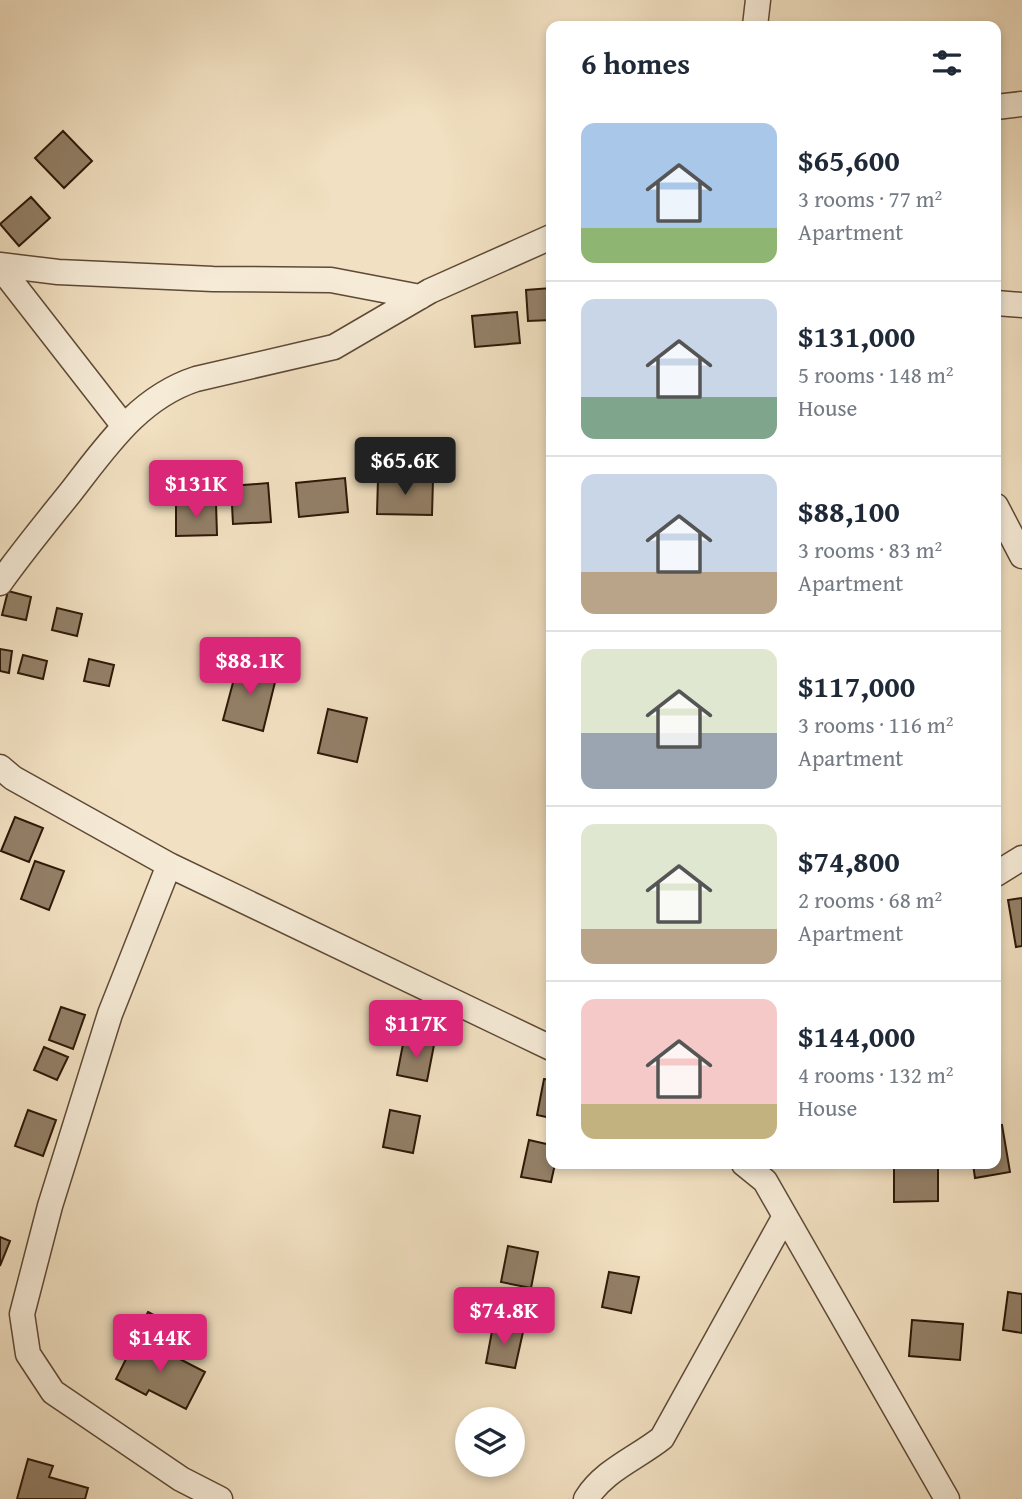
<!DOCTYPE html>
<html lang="en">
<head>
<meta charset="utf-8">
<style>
  :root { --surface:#fff; --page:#f6f6f7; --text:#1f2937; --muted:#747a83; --line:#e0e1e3; --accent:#db2777 }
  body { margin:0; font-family:"Gentium Book Plus",serif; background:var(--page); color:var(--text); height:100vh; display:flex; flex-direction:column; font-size:26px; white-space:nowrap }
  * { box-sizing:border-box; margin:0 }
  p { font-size:23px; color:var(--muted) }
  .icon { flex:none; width:38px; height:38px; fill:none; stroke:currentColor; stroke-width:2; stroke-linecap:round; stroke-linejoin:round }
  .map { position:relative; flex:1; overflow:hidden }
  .panel { position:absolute; left:546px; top:21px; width:455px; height:1148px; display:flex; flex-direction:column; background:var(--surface); border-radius:14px; box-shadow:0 4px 10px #0003 }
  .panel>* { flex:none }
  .fabs { position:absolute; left:455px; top:1407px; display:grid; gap:14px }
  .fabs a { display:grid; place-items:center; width:70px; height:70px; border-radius:50%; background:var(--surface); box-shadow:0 4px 10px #0003; font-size:35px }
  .price { position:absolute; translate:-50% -60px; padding:0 16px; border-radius:7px; background:var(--accent); color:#fff; font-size:23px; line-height:46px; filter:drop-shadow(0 2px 4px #0008) }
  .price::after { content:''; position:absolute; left:50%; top:42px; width:21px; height:16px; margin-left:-10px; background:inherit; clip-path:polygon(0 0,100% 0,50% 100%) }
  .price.selected { background:#222; color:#fff }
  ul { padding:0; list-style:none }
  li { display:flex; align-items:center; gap:21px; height:175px; padding:0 35px }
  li+li { border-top:2px solid var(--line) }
  li span { display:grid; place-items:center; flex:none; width:196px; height:140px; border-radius:14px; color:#555 }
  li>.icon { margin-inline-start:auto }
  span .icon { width:84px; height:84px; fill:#fffc; stroke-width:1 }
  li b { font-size:30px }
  h2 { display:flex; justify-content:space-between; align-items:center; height:84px; padding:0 35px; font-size:30px }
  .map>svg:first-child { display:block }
</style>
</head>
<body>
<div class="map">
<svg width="1022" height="1499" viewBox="0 0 1022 1499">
  <rect width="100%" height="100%" fill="#f1e0c1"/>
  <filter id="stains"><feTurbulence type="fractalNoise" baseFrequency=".00286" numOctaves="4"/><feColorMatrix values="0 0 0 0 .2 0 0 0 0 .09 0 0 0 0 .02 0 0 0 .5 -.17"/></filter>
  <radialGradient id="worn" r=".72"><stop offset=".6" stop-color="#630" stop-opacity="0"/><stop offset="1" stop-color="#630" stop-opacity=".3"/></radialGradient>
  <path fill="#938068" stroke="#2e1808" stroke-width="2" d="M63,131l29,30 -28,27 -29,-30z
    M31,197l19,21 -31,28 -19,-22z
    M551,288v32l-23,1 -2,-31z
    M517,312l3,31 -45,4 -3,-31z
    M345,478l3,34 -49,5 -3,-34z
    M378,478l55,2 -1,35 -55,-1z
    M268,483l3,39 -38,2 -2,-38z
    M216,503l1,32 -41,1v-32z
    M8,591l23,6 -5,23 -24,-5z
    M57,608l25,6 -5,22 -25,-6z
    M0,649l12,2 -3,22 -9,-2z
    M23,655l24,6 -4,18 -25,-6z
    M89,659l25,6 -5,21 -25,-5z
    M238,664l39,10 -14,57 -40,-11z
    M328,709l39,9 -10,44 -39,-9z
    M15,817l28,11 -14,34 -28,-11z
    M35,861l29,10 -15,39 -28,-11z
    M1022,898v48l-6,1 -8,-47z
    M61,1007l24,8 -12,34 -24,-9z
    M404,1039l30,6 -7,36 -30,-6z
    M44,1047l24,10 -11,23 -23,-10z
    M544,1079l7,1v38l-14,-3z
    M28,1110l28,10 -13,36 -28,-10z
    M390,1110l30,6 -7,37 -30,-6z
    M1002,1125l8,47 -35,6 -2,-14h23v-38z
    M529,1140l22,5v19h4l-4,18 -30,-5z
    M894,1164h44v37l-44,1z
    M0,1237l10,4 -10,25z
    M508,1246l30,6 -7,36 -30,-6z
    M609,1272l30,5 -8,36 -29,-6z
    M1008,1292l14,2v39l-19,-3z
    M148,1312l37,20 -9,17 -37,-20z
    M912,1320l51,4 -3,36 -51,-4z
    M493,1326l30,6 -8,36 -29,-5z
    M137,1337l68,35 -19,37 -37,-19 -3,5 -30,-16z
    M28,1459l25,7 -4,11 39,11 -3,11h-68z"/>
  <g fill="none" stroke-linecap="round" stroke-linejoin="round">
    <g stroke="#5f4a36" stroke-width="27">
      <path id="minor" d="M755,26l3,-26
        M996,107l26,-3
        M0,265l58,7 155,7 118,1 89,17
        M0,267l123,158
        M996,303l26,2
        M996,506l26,50
        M0,583c22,-31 46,-60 70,-90 36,-46 68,-95 126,-114l138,-32 96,-56 121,-54
        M0,767l13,11 156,87 382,183
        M169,865l-59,149 -60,192 -28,108 6,40 25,38 128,87 39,20
        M996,874l26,-16
        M744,1164l21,17 182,318
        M586,1499c18,-29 51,-41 76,-61l123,-222"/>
    </g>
    <use href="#minor" stroke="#f6ebd7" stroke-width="24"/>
  </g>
  <rect width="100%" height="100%" filter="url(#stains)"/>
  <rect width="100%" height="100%" fill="url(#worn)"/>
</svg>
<div class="fabs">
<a><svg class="icon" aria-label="layers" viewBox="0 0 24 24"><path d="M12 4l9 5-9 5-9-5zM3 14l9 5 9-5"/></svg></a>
</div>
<b class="price selected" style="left:405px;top:497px">$65.6K</b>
<b class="price" style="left:196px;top:520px">$131K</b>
<b class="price" style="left:250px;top:697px">$88.1K</b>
<b class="price" style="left:416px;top:1060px">$117K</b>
<b class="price" style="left:504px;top:1347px">$74.8K</b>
<b class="price" style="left:160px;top:1374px">$144K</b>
<section class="panel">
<h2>6 homes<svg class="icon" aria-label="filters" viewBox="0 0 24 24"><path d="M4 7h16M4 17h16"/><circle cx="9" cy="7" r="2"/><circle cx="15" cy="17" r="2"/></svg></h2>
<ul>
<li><span style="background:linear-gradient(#a9c7e8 75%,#8fb573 0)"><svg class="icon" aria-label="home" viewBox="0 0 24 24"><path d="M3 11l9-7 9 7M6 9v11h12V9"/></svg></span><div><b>$65,600</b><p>3 rooms · 77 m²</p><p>Apartment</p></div></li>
<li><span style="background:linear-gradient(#c9d6e8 70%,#7fa58c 0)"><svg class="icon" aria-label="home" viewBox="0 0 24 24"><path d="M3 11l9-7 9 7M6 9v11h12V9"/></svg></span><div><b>$131,000</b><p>5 rooms · 148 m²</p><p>House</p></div></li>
<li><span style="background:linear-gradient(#c9d6e8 70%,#b9a48a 0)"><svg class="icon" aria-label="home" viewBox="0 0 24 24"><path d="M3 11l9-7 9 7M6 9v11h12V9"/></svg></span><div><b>$88,100</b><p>3 rooms · 83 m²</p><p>Apartment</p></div></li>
<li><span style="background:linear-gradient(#dfe7d0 60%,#9aa5b1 0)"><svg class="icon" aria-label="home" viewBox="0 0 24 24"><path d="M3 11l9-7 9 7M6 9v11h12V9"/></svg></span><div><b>$117,000</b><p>3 rooms · 116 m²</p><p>Apartment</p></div></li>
<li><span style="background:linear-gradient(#dfe7d0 75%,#b9a48a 0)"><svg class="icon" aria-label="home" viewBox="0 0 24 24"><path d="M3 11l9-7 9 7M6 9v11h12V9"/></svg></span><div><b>$74,800</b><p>2 rooms · 68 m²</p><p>Apartment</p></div></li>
<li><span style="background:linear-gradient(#f6c9c9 75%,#c2b280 0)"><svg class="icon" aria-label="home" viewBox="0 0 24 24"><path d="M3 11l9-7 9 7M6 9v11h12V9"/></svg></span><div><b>$144,000</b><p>4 rooms · 132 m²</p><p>House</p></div></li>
</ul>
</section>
</div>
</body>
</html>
